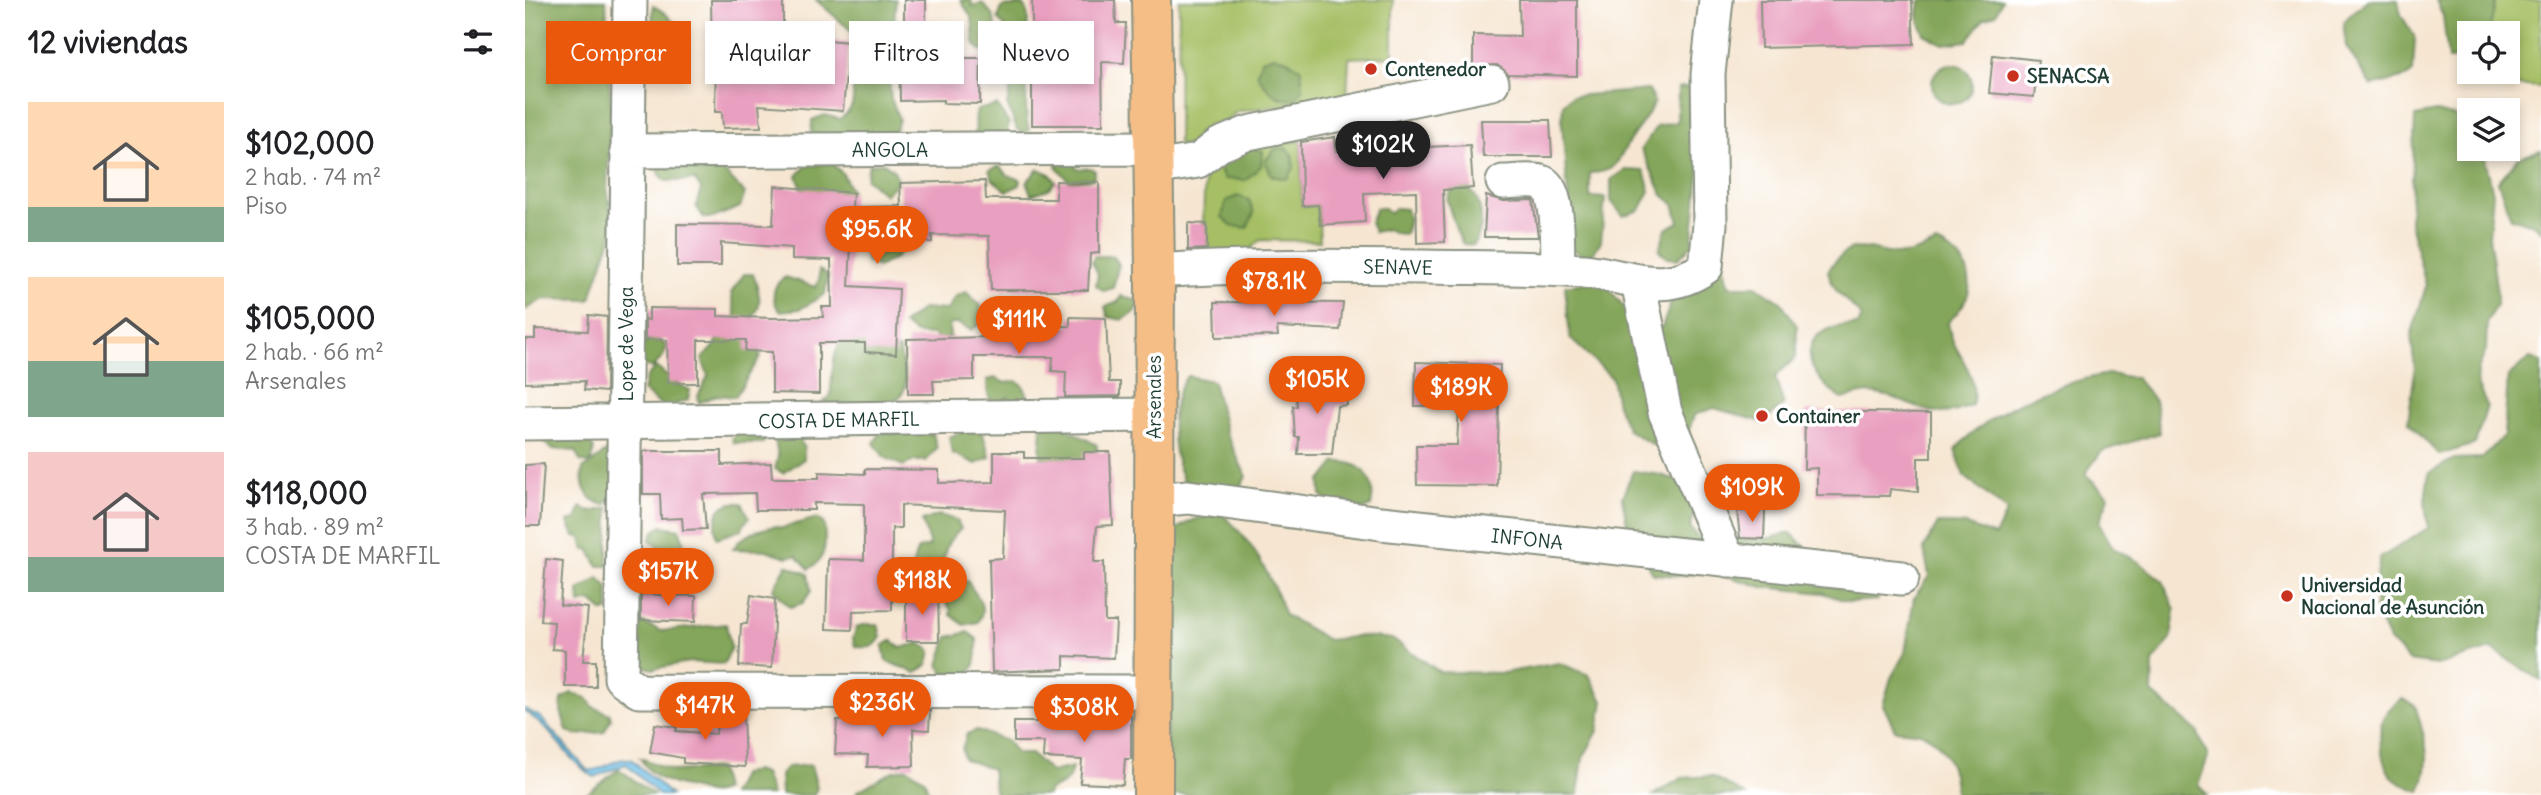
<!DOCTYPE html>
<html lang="es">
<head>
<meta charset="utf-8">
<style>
  :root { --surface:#fff; --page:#f6f6f6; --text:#202124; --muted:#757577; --accent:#ea580c }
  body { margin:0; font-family:Delius,sans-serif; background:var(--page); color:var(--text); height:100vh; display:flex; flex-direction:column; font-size:26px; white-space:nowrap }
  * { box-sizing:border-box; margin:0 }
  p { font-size:23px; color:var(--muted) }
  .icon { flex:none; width:38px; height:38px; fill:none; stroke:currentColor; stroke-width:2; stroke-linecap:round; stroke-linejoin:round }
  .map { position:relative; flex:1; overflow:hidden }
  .panel { display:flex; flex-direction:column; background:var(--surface); width:525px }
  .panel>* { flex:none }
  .banner { position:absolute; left:21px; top:21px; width:665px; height:63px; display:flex; gap:14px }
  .controls { position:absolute; left:1932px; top:21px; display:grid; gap:14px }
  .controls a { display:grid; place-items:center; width:63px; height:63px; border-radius:0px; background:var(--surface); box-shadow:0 4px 10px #0003; font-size:35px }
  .price { position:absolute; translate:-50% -60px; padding:0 16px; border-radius:24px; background:var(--accent); color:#fff; font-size:23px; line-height:46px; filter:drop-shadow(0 2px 4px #0008) }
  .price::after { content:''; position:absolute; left:50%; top:42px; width:21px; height:16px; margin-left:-10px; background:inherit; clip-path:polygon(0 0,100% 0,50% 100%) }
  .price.on { background:#222; color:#fff }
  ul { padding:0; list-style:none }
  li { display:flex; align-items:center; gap:21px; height:175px; padding:0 28px }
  li span { display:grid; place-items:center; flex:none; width:196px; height:140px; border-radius:0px; color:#555 }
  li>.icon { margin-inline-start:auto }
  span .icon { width:84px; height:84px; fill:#fffc; stroke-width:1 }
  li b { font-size:30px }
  h2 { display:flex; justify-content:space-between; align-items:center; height:84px; padding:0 28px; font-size:30px }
  .tag { padding:0 24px; border-radius:0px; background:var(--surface); box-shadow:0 4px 10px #0003; font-size:24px; line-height:63px }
  .tag.on { background:var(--accent); color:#fff }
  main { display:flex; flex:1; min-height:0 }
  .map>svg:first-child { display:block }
</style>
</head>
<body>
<main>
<section class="panel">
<h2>12 viviendas<svg class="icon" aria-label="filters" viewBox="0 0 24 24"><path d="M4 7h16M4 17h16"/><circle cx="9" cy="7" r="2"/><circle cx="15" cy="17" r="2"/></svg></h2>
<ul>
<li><span style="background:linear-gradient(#ffd9b3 75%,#7fa58c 0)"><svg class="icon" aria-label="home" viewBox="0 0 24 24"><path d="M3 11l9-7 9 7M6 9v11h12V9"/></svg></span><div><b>$102,000</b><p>2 hab. · 74 m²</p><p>Piso</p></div></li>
<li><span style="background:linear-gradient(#ffd9b3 60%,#7fa58c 0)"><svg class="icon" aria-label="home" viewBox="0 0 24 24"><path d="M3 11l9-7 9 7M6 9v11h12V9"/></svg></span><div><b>$105,000</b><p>2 hab. · 66 m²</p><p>Arsenales</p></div></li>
<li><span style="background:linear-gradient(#f6c9c9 75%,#7fa58c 0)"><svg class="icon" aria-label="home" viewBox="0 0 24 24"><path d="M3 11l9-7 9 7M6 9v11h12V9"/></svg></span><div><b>$118,000</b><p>3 hab. · 89 m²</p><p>COSTA DE MARFIL</p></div></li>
</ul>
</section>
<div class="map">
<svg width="2016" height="795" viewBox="0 0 2016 795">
  <rect width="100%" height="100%" fill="#fff"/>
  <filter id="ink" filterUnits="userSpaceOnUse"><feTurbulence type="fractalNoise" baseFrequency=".0143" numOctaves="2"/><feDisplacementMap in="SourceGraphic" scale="14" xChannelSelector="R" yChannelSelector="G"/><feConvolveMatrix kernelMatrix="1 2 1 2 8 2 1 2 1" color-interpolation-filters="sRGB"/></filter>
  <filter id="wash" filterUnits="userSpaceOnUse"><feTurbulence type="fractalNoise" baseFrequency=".00686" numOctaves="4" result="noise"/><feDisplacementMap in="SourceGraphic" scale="28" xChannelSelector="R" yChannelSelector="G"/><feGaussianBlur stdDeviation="1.57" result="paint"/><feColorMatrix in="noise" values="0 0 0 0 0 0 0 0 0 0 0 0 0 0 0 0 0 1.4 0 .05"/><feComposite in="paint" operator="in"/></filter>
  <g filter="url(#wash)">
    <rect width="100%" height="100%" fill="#f6e6d1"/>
    <path fill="#a6bf65" stroke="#627e4c" stroke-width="2" fill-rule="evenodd" d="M654,0h214v56l-44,2 -2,37 -111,17 -31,32 -27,1z
      M1937,0h79v87l-85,-6zM1944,33h39v39h-39z
      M776,141l1,65 16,-1 2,36 -60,-1 -14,13 -39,-1v-28h-4l2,-55 31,-25z"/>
    <path fill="#84a65a" stroke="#527247" stroke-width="2" d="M0,0h81l5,114 -4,74 7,41 -24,71 -47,-1 -18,11z
      M291,0h80l-3,36 -14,12 -15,2 -9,-16z
      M436,0h10l1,6 10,-3 11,12 6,26 -2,9 -15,1c-14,-9 -6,-18 -10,-31 -2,-7 -8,-13 -11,-20z
      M1395,0h82l-6,14 -12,5 -17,22 -24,3 -19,-10 -6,-17z
      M1842,0h31l3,15 14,22 -2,35 -7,5 -35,9 -25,-40 -3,-24z
      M1911,0h60l-7,33h-20l-2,26h-19l-5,-43z
      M498,5c7,9 6,22 0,31l-9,1 -16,-18 4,-12z
      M128,6c28,13 40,44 12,66l-15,-9z
      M749,56l12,3 15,10 2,20 -8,10c-20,2 -28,-10 -38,-25l4,-14z
      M354,61l9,8 3,29 8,21 -9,31 -79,-11 1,-19 13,-5 15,4c20,-14 11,-25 13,-45l10,-9z
      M1407 84a20 20 0 1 1 40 0a20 20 0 1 1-40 0Z
      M498,65c8,13 -1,45 6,65l-5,3 -7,-3 -10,-26c6,-15 1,-32 16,-39z
      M1174,86l8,7 -15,152 -14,14 -11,-1 -8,-8 7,-21 13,-7 -5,-18 -11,-9 -22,-46 16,-23 20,-4 1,-34z
      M1124,90l5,12c-8,20 -15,23 -24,38 -13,21 -11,32 -40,33v24l15,1 -4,43 -8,13 -10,2 -11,-8 -10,-124 1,-20 9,-8z
      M472,105l12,19 -4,15 -31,3c4,-12 -1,-20 3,-32z
      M1911,112l33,8v29h14l10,44 -4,43 8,57v10l-10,18 -1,29 -8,20 -1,14 10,22 -12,38 -36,11 -31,-33 7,-52 -4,-34 15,-50 -16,-63 5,-107z
      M723,147l15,4 -2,15 -15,14 -22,-1 -5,-10 4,-9z
      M761,148l7,8 1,12 -7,11 -15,-3 -7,-15 10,-12z
      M2016,150v81l-7,-7 -23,-6 -13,-36 20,-24z
      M534,160l13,2 6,7 13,-1 4,3 -2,8 -24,2 -13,-15z
      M188,161l32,32 -5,14 -27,11h-9l-8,-12 5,-17 -6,-9 -30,1 -8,-11 10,-8z
      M307,163l11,11 8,17 -6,8 -39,1 -9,-24 9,-10z
      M359,163c8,7 14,8 13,20l-12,11 -19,-15 3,-15z
      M474,166l10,10 12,4 -1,5 -13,6 -14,-11 -4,-10z
      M513,169l12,5 6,7 -7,8 -18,6 -4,-13z
      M1100,170l19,1 6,20 -10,19 -17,6 -12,-15v-22z
      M938,184c20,12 23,40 11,61l-11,-1c-5,-8 -14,-35 -16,-45l4,-10z
      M713,196l11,4 5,13 -7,15 -15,-2 -10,-9 4,-16z
      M851,208h8l5,5 6,-5 11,1 3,11 -4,14 -11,-1 -6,-4 -14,3 -4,-10z
      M338,241l36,1 3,8 -6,8 -18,9 -11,-5z
      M1412,243c39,18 43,51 11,79 2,31 33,48 24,83 -42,22 -65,-10 -103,-12 -8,0 -19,4 -27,6 -45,-30 -46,-75 16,-74l4,-8c-15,-19 -27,-20 -34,-46 22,-34 36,-21 67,-17 14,2 29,-6 42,-11z
      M570,256h18l6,8 -6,24 -9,3 -8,-6 2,-11 -6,-13z
      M1197,260l7,26h27l25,16 16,24 -1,31 -21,20 9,28 -22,17 -48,-14 -20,7 -11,33 -30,-3 -25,-15 -11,-25 -5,-27 -42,-40 -5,-52 37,-6 39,48 21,-1 11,-30z
      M294,270l9,5 -3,19 -25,15 -20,2c-10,-12 -8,-27 6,-34l29,10 4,-6z
      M219,274h9c7,19 12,35 -6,48l-11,-4 -5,-25z
      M441,292l15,14 -1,18 -9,6 -14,-7 -8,2 1,11 -11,7 -5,-8 -18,-1 -13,-10 20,-15 24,1 9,-14z
      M596,296l15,4 2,6 -5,7 -11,7 -14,-3 -3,-10 13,-5z
      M199,329l30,14 7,13 -26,41 -18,-2 -18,8 -1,-7 10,-20 -6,-17 12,-12z
      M321,331l54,19c1,18 13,34 -2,49l-25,7 -51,-3 8,-6c3,-24 1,-45 16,-66z
      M130,337l12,9 -4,11 -11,11 -11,-4 -4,-9 9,-14z
      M2005,358l11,4v319l-49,-32 -55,16 -28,-4 -19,-20 -15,-27v-28l5,-28 48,-30 -3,-28 4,-27 25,-14 29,-1 21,-23 4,-58z
      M131,367l18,15 16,8 -2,10 -24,8 -21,-17 3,-13z
      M1583,374l28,4 19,23 5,32 -58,18 -17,23 24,22 -10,27 14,25 26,14 24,19 12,29 -4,29 -18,23 -1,31 45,38 11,26 -10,28 10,10h-253c1,-21 -10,-53 -32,-61 -8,-3 -19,-3 -28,-4l-12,-25 8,-27 14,-25 9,-55 15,-22 -5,-27 14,-26 28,2 29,11 12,-25 -43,-35 -9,-26c39,-42 97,-66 153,-76z
      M662,376l26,5 13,52 20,43 -7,16 -56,-11c-12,-32 -17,-75 4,-105z
      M471,378l9,5 11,-2 6,3 6,11 -3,6 -10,2 -7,-6 -11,7c-11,-5 -10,-13 -10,-24z
      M528,421l44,24 -1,17 -48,18 -8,-28 2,-25z
      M455,425l10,32 -14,7 -24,-11 -3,-16z
      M211,431l34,3 -7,9h-29l-2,-4z
      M260,432l15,7 4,10v10l-21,14 -8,-4 3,-12 -3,-18z
      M355,433l53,1 4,14 -11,13h-12l-11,5 -19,-9 -10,-14z
      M55,434l14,14 -2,12 -4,3 -8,-2 -4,-10 -24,-2 -8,-7 5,-7z
      M92,447v44l-12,14c-18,-5 -25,-17 -22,-37 13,-4 16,-16 34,-21z
      M811,462c27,-1 41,18 35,44l-27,12 -23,-23 -1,-13z
      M1108,471l28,4 28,10 4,29 -3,14 11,13 63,-2 27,-6 21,21 59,17 7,29 -29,2 -26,-9 -60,-6 -54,-16 -28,5 -28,-2 -26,-50 -5,-27z
      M205,503h12l7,14 -8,13 -24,8 -2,-11 4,-18z
      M56,507l9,5 19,-4 -1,58h-10l-9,-17 -4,1 -5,-13 -6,-1 -6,-14 8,-3z
      M697,514c31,27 49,62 63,101l43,25 33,-4 31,3 48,33 63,1 56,-10 30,12 14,26 -5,30 -15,27 -5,37h-412l2,-262 27,-14z
      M414,515l18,5 4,9c-21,16 -15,31 -21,53l-23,11c-7,-16 -6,-28 1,-44l12,-3 -8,-25z
      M292,518l7,6c2,19 3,35 -15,45l-13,-14 -9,2 -21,-7 -33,-1 7,-9 16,-9 18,-5 8,2z
      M137,526l17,3 5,13 -10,7 -10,2 -14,-11 4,-9z
      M262,565l21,9 3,17 -8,12 -13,4 -17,-18z
      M74,578l9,9 1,23 -5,2 -13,-11 -11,3 -1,-14z
      M442,580c8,16 22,24 11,42l-14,3 -14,-11 1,-4 -7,-11 3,-6z
      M118,623l18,8 65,-7 5,24 -7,16 -35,-2 -36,7 -13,-3 -12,-22 4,-16z
      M341,624h12l3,13c-7,12 -13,12 -26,9l-2,-8 4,-11z
      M443,632l9,7c1,26 -1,41 -33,34l-5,-8 9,-28z
      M367,640l8,8 20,-5 11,8 -3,13 -12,9 -30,-12 -3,-15z
      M46,693l16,5 6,9 17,7 1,5 -7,13 -28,3 -9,-4 -6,-20 1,-12z
      M1877,699l13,6c9,31 19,55 5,86 -9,-3 -19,-6 -26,-12 -13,-13 -17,-43 -11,-60 3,-9 11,-15 19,-20z
      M139,707h35l-5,10 -19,1z
      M452,730l30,11 10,13h14l20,18 21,-5c-2,16 -9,18 -23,23l-2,5h-52l-3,-26 -28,-10 -2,-10 5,-15z
      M115,758l34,13 45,-3 5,22c-11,5 -15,4 -26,0 -25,-6 -44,-8 -58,-32z
      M286,765l6,23 -3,7h-33l-1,-20 7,-8z
      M382,768l17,11 6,16h-74v-3l37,-21z
      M94,769l35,26h-69z
      M230,771l9,3 8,21h-41l11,-21z
      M1187,776l33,19h-92l29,-17z"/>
    <path fill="#6bbde7" stroke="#457d8e" stroke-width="2" d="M0,709l15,8 47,53c16,2 27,-13 44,-11l40,36h-12l-33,-31 -31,13c-29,-15 -41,-49 -70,-65z"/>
    <g id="blocks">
      <path fill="#e99fbf" d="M186,0h72v36l66,6 -6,69 -84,-6 2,22 -38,1 -1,-16h-7l1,-56h-4z
        M379,0h22v52l10,-1v7h45l-1,46 -37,-1v-3l-43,1 -1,-49h5z
        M507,0h83l1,23h10l-2,40 -22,-1 1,63h-71z
        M994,0h58v76l-69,-2 -11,-9 -24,2v-32l47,1z
        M1235,0h152l2,44 -153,4z
        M1468,55l45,5 -4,37 -45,-4z
        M956,120h69l2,37h-69z
        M810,137l1,14 134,-6 3,43 -30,2 2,52 -28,1 -1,-52 -52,2 1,29 -45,3 -2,-20 -16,1 -1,-64z
        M460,181l1,18h70v-18l43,1v71l-9,1 -2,36h-97l-2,-54 -57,-1v7l-81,2 -2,42 50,3 -3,65 -31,-2v-9h-46v51l-47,-1v-41l-27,-1 1,-11h-48v43h-30l-1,-43h-22v-21l4,1v-12l69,1v7l54,2 51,-1 -1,-10h10l-1,-47 -39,-1v-11l-71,-5v23h-44v-42l96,1 2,-39 78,7 -1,14 49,-1 -1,-23z
        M961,196l18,5 29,-1 5,37h-54z
        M663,223l19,1v25l-19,1z
        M690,302l128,1 -3,27 -63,-3 1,9 -62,1z
        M64,315l18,2 -1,75 -22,-2 1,-9 -60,2v-44h10v-10l53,2z
        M545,317l36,1 3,64h11v14l-55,1 1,-25 -14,-1 1,-14h-79v23l-41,1 1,13h-26l-1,-55 81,-2v-10l82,-1z
        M891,362l84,3 -3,121 -80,-1 -1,-40h41l2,-40 -44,1z
        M770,382l51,2 1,21 -10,1 -5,48h-34l1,-17h-4l-2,-31 4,1z
        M1280,411l126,2v45h-13v34l-28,-3 -1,7 -72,-1v-27l-13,1z
        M118,451h79v14l49,-2 1,15h47v-6l46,2v-5l74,1v13l55,-1v-30h30v6h60v-6h26l3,73 -16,1 -3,36h10l1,59h11l-2,37 -50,-2v13l-72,3 -3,-113 14,-1 2,-48 -104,-5v23h-9v82l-39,1 -1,19 -26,-1 2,-70 36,1v-56l-50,-1v7h-58l-1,-17 -52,1 3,35 -23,1 -1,-12 -21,1 -1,-25h-17z
        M19,464l-4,62h-15v-61z
        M1212,511h28l-1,28 -24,-1z
        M21,559l17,2 -3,44 28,3 -5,53h13v26h-31v-37l-13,-1 2,-27 -13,-1z
        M381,593h32l1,48h-33z
        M116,594l55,2 -1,26 -54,-2z
        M226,595l24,4 -3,69 -33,-2 2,-42h6z
        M193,710l25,2 2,55 -62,-4v-5l-33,-6 5,-28 22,3 -1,4 40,3z
        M377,711h28l-1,19 -16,-1 1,37 -47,1 1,-12 -33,-1 2,-34 32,1 1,-4 32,2z
        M557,714l49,2v43h-6l-2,26 -43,-2 2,-23 -39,-2 1,-16h-30v-20h31v-5l24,1v-3z"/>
    </g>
  </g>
  <g filter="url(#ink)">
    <use href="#blocks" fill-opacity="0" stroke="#8a9282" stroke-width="2"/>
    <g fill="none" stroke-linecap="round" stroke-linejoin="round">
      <g stroke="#8a9282" stroke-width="37">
        <path id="minor" d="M105,0l-9,678 18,13 515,1
          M102,151l525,-3
          M628,168l45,-7 21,-16 29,-12 244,-50
          M978,182c11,0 27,-3 38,0 20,5 16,69 17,87
          M630,271c90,-6 180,-5 270,-4 53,1 106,0 159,4 47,5 79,26 122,-4l4,-43 -2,-150 8,-74
          M1113,282l27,130 63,148
          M0,423l628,-8
          M629,500l34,-3 193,26 521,55"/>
      </g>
      <g stroke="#8a9282" stroke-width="42">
        <path id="major" d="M626,0l4,271 -2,524"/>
      </g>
      <use href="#minor" stroke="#fff" stroke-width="33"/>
      <use href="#major" stroke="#f6be87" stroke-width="38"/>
    </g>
  </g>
  <g fill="#c8321e" stroke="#fff" stroke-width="2.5">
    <circle cx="846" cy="69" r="7"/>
    <circle cx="1488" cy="76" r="7"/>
    <circle cx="1237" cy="416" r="7"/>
    <circle cx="1762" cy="596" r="7"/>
  </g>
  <g text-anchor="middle" stroke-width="7" stroke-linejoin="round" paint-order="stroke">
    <g font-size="19" font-weight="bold" fill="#1f3d34" stroke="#fff" text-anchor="start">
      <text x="860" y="76">Contenedor</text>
      <text x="1502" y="83">SENACSA</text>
      <text x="1251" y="423">Container</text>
      <text x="1776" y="592">Universidad<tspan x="1776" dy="22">Nacional de Asunción</tspan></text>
    </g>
    <g font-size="19" fill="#1f3d34" stroke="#fff">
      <text x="365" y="157">ANGOLA</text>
      <text transform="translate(873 267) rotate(1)" y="7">SENAVE</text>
      <text transform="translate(101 344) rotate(-90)" y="7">Lope de Vega</text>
      <text transform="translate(629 397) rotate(-90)" y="7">Arsenales</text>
      <text transform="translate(314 420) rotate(-1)" y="7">COSTA DE MARFIL</text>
      <text transform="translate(1002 539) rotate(6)" y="7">INFONA</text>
    </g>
  </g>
</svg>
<div class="controls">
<a><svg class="icon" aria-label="locate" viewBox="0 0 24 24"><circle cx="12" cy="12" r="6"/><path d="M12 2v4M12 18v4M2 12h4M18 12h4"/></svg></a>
<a><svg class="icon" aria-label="layers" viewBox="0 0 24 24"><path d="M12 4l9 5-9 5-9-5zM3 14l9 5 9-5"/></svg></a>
</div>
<b class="price on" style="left:858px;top:181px">$102K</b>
<b class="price" style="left:352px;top:266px">$95.6K</b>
<b class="price" style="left:749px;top:318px">$78.1K</b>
<b class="price" style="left:494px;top:356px">$111K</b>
<b class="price" style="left:792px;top:416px">$105K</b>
<b class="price" style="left:936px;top:424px">$189K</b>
<b class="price" style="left:1227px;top:524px">$109K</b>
<b class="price" style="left:143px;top:608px">$157K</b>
<b class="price" style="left:397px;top:617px">$118K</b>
<b class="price" style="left:357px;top:739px">$236K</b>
<b class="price" style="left:180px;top:742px">$147K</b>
<b class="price" style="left:559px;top:744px">$308K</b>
<div class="banner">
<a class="tag on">Comprar</a>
<a class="tag">Alquilar</a>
<a class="tag">Filtros</a>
<a class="tag">Nuevo</a>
</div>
</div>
</main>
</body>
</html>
